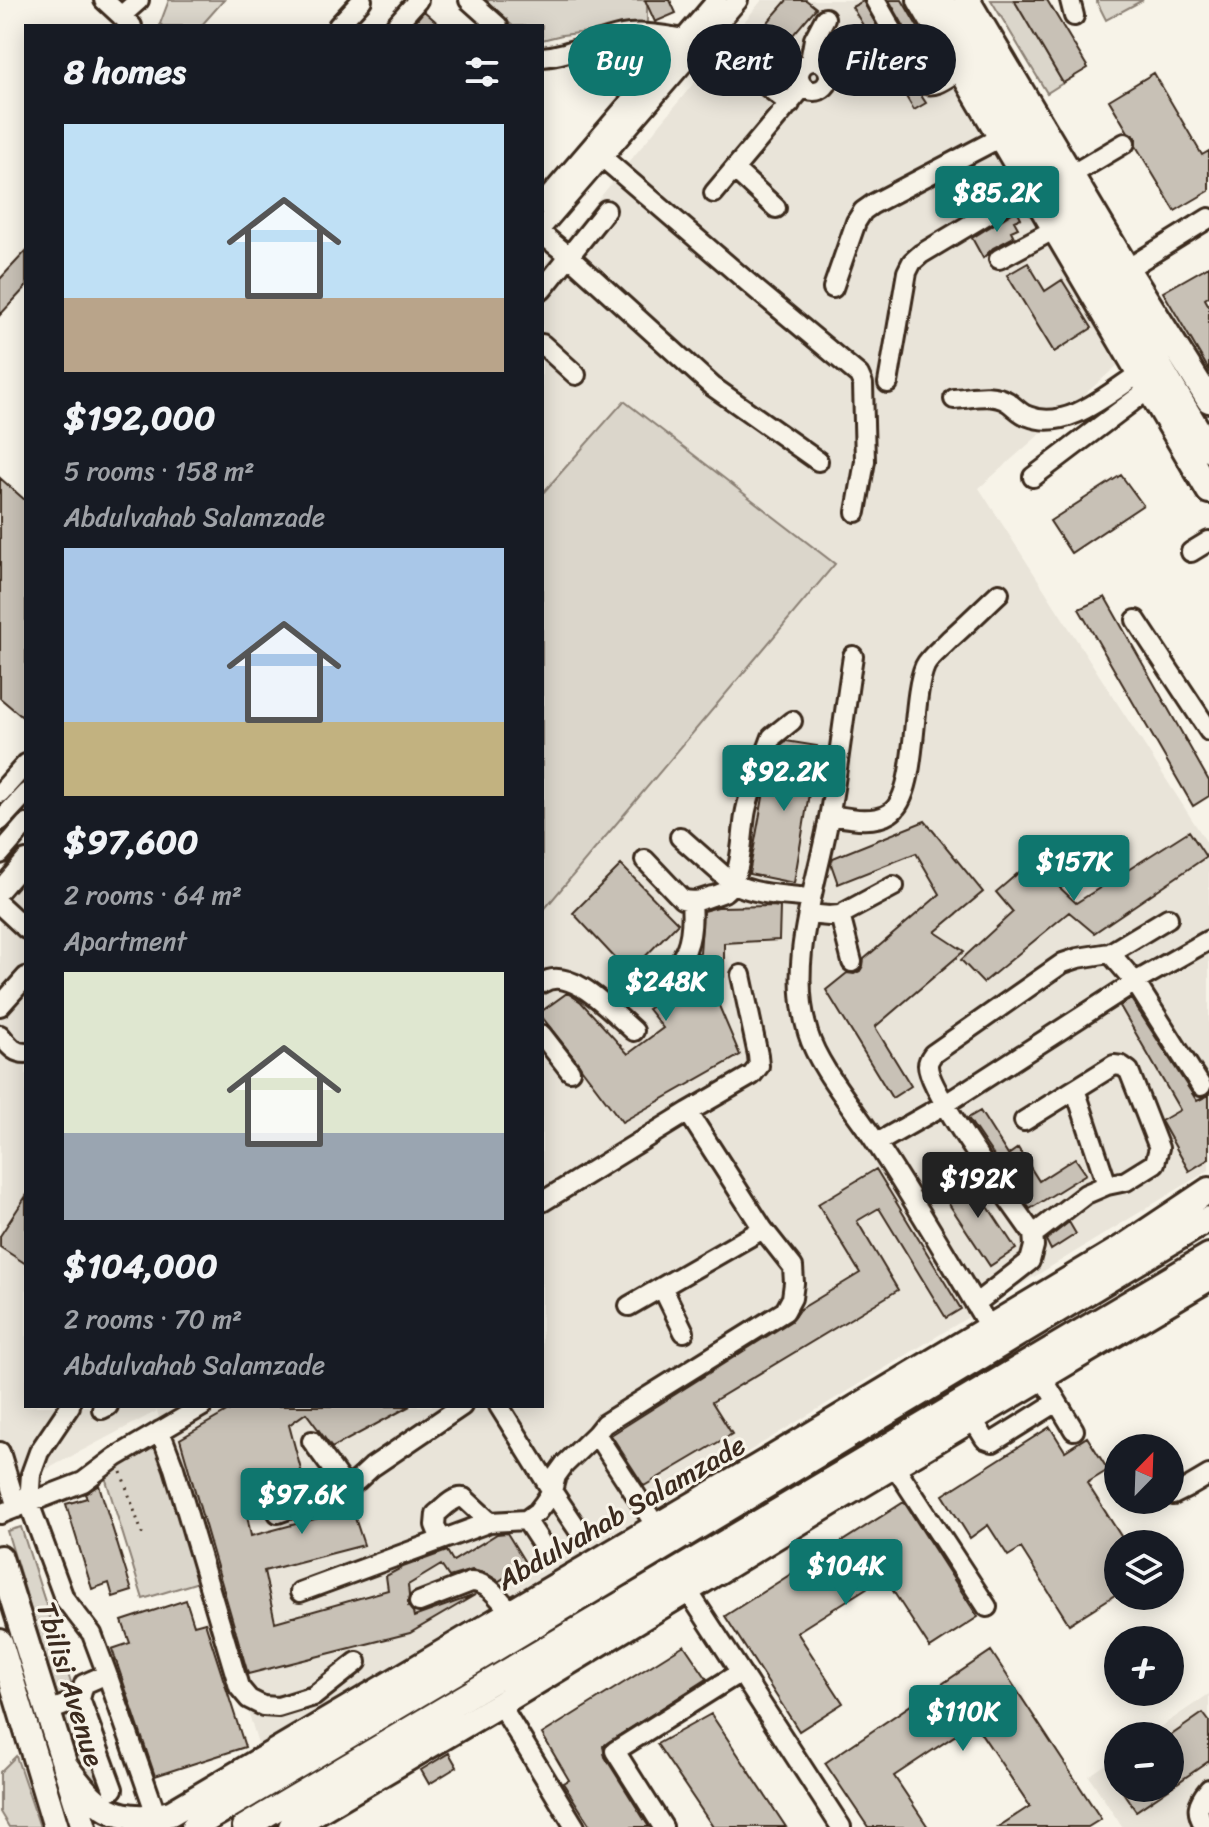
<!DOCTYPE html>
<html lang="en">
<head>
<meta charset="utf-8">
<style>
  :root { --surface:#171b24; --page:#242831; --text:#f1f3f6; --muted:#9ea1a6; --accent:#0f766e }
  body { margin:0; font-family:Sriracha,sans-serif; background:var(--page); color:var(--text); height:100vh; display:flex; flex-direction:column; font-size:30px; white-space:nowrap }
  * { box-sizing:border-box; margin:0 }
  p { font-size:26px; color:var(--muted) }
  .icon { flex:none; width:44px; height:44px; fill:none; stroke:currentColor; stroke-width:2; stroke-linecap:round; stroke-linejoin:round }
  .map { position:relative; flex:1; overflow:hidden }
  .details { position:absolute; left:24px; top:24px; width:520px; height:1384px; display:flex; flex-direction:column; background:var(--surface); border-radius:0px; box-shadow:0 4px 20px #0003 }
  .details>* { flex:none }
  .top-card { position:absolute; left:568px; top:24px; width:520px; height:72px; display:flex; gap:16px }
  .needle { width:52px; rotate:23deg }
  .buttons { position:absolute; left:1104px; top:1434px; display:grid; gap:16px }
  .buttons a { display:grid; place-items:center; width:80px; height:80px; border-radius:50%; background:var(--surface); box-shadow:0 4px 20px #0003; font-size:40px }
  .price { position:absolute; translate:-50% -68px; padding:0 18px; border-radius:8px; background:var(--accent); color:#fff; font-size:26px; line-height:52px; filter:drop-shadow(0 2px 4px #0008) }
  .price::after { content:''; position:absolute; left:50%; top:48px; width:24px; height:18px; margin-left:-12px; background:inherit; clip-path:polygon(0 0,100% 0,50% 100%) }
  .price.active { background:#222; color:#fff }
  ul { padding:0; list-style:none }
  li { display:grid; align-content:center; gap:16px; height:424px; padding:0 40px }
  li span { display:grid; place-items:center; height:248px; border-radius:0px; color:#555 }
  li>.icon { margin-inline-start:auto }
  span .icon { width:144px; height:144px; fill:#fffc; stroke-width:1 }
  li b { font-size:34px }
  h2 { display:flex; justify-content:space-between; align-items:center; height:96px; padding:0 40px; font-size:34px }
  .pill { padding:0 28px; border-radius:36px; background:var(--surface); box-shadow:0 4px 20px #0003; font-size:28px; line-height:72px }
  .pill.active { background:var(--accent); color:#fff }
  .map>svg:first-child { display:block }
</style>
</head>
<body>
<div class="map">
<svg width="1209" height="1827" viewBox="0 0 1209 1827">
  <rect width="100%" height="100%" fill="#f7f3e8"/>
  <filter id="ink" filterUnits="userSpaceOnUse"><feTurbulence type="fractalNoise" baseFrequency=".0125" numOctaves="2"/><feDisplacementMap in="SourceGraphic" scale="16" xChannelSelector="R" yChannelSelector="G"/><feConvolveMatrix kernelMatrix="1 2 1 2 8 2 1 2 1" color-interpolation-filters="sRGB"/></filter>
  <g filter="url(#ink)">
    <path fill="#e9e4d9" d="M762,0h146l85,144 125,221 -139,123 230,358v324l-949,580 -103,-339 -157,83v-592l26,-34v538h516v-494l293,-348 -211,-163 -82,93v-226z
      M1209,1694v133h-87l-33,-51 29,-20v32h52v-52h-23z"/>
    <path fill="#dbd6cb" stroke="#8b8074" stroke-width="2" d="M169,0h55l-23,26h-38l-3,-2z
      M481,0h166v25l-85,10 -20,5v-14h-29z
      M991,0h23l49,83 -16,10z
      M1096,0h47l-37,20z
      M624,401l211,163 -293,348v-418z
      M160,1435l45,145 -62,19 -41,-132z
      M21,1527l53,165 -16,6 -51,-167z
      M79,1714l22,62 -8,10 -13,-18 -16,-51z
      M16,1756l24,71h-31l-9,-15v-40z"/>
    <path fill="#c8c1b6" stroke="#3b2a1e" stroke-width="2" d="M645,0h25l6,13 -21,9z
      M787,0h19l10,8 -52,61 -22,-17z
      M889,0h13l39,67 -11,5z
      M1014,0h33l41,68 -25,15z
      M863,1l49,87 8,6 6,9 -12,7 -62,-103z
      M424,11l17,15h-30z
      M1154,73l48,82 7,-4v40l-34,20 -39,-65v-8l-8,-6 -19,-32z
      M1017,210l4,8 -7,3 4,7 -7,3 3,6 -21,11 -10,10 -11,-20z
      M26,251v36l-26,28v-36z
      M1028,263l17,28 17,-11 30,48 -38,24 -47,-77z
      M1209,266v30l-4,3 4,7v64l-46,-78z
      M1121,475l22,30 -72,48 -21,-32z
      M0,478l26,23v219l-26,-22z
      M1105,597l104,184v15l-16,10 -114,-197z
      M786,741l31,5 -23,137 -45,-9 15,-82 18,-48z
      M925,821l58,71 -48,40 29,19 -89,76 36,59 -19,12 -66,-108 21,-17 7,1 6,-3 3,-5 1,-7 76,-65 -24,-41 -78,31 -7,-20 2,-6z
      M1189,831l17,26 -112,76 -25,-21 -86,71 -22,-23 52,-48 -17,-20 36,-31 44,42z
      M621,865l57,58 -49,50 -56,-60z
      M772,906l8,1 -1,33 -55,3v34l-16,3 32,75 -118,67 -40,-53 -3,-5 -37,-47v-6l25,-18 5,3 9,6 47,52 35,-26 -15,-19 38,-24v-12l11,-20h3l3,-42 15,-4z
      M1131,999l66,102 12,-6v64l-20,12 -28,-50 19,-11 -60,-104z
      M980,1111l28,44 10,-7 21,33 36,-23 11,16 -56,35 -62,-91z
      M876,1169l85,140 -15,9 -67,-110 -22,13 41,69 -186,112 20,32 -88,52 -33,-51 180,-114 8,-11 61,-37 -42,-69z
      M967,1175l49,74 -26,17 -49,-74z
      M26,1196v68l-26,-17v-11z
      M1069,1222l7,12 -25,16 -5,-10z
      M237,1406h173l-78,42 -26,-35 -17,12 16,60 -61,14 7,37 101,-27 12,36 -100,26 11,51 113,-32 -2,-14 17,-9 44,-16 6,10 44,-27 10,-1 19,31 -27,17 -12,-7 -15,-4 -23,7 -8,-12 -33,20 1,10 -1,11 5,6 1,5 61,-22 -65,38 -162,41 -68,-235z
      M1050,1427l15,24 22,-14 21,33 -21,13 39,61h-8v49l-49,31 -48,-76 -13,8 -20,-31 -18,13 -27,-43z
      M99,1485l33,106 -19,6 -4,-14 -17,6 -26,-85 21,-6 -2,-4z
      M904,1502l74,115 -48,31 -46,-71 -87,55 46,71 -44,28 -74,-115z
      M186,1600l8,25 11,-3 40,125 -90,29 -43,-127 18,-6 -8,-22z
      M684,1645l23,34 -104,67 2,11 44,70h-58l-28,-44 6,-3 -27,-46z
      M991,1651l110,168 -13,8h-90l32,-21 -56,-83 -80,53 34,51h-60l-43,-64z
      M1203,1713l6,8v40l-39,27v-52z
      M711,1714l75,113h-73l-56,-83z
      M449,1753l8,14 -28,17 -8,-14z
      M1120,1788h50l-34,23z"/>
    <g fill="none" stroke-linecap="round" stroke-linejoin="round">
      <g stroke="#3b2a1e" stroke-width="24">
        <path id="minor" d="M104,0l28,26
          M469,0l29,26
          M875,0l47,82c13,8 27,-6 39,-13
          M1070,0l4,16
          M121,16l18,-16
          M338,26l24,-26
          M395,26l23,-26
          M705,39l85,65
          M542,57c28,-2 52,-16 80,-22 20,-4 43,1 63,4
          M799 76a15 15 0 1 1 30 0a15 15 0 1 1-30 0Z
          M810,61l4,-22 11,-21
          M602,157l156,134 101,84 4,9 2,77 -9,51
          M735,170l41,38
          M1071,175l54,-32
          M714,193l89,-106
          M542,204l175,-204
          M542,227l196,-227
          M542,234l28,23 142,129 106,75
          M999,259l56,-30
          M1127,269l82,-51
          M833,288l23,-66 7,-11 10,-7 128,-67
          M542,290l64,-80
          M542,344l34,31
          M888,383l19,-111 5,-10 9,-8 110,-66
          M954,399c17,-1 38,-7 54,3 7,5 13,12 20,14 39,16 81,-23 112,-43
          M1033,477l116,-88
          M1191,552l18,-11
          M1136,620l73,111
          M853,656c-8,52 -14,105 -23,156 -12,71 -44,149 -22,221 10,34 47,77 67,108 40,60 77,124 114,186
          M0,793l26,-29
          M830,815c18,3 43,9 60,-2 29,-19 20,-113 35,-147 5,-10 17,-18 25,-27 17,-15 33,-31 49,-46
          M0,821l26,-28
          M680,837l52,46c24,12 52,12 78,15
          M0,854l26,-30
          M645,860l37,39c12,4 19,1 30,-3 2,0 10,-3 12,-4 20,-15 17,-60 22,-82 5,-23 15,-44 23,-65l3,-8 20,-16
          M0,890l26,-30
          M0,905l26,24
          M808,914l21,2 11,-1 54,-29
          M840,915l12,47
          M1110,953l25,29 74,-42
          M542,983c28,-19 71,30 92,48
          M656,984c31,-21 38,-45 35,-82
          M0,1006l26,-29
          M0,1035c8,9 13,18 26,18
          M542,1035l28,36
          M1075,1089l32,96
          M688,1112l64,-37 7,-9 -1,-11 -17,-80
          M1024,1121l90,-56 8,1 7,5 30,77 -4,15 -29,18 -19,4 -21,9 -48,37 -5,1 -3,-2c-18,-26 -103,-141 -102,-165 0,-4 2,-7 5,-11l130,-91 15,-5 32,-5 58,-35
          M877,1143l67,-38 191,-123 66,104
          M662,1287l22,45
          M975,1304l55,-43 4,-15 -1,-14
          M629,1306l134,-77
          M1042,1377l32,53
          M70,1406l-31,46 -8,22 -2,29 35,95 28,36 15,40
          M499,1406l53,85 27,40
          M102,1409l6,-3
          M972,1418l13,21 8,3 64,-40
          M160,1431l14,37 65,219 10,12 14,7 15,1 36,-11 43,-34
          M596,1434l60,92
          M312,1441l34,47
          M0,1452l17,56
          M894,1465l93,142
          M1173,1495l14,-7 22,-13
          M278,1513l68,-25 12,-8 14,-13 90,-61
          M0,1514l83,-32 33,-25 87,-51
          M526,1520l21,32
          M441,1540l-6,-15 1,-11c8,-6 17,-18 28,-16l26,24
          M688,1591l153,236
          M300,1592l190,-70 36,-2 11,-8 7,-9 8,-12 4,-15 8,-11 32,-31 8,-10 181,-113 7,-13 2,-15 -1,-16 -30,-38 -75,-117 -146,90
          M419,1602l52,-20c18,0 28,17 40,30
          M80,1699l33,90
          M500,1704l75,123
          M49,1711l31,-12 4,-15 23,-10 50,143
          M663,1827l-48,-76 124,-78
          M1205,1827c-10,-16 -8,-24 4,-38"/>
      </g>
      <g stroke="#3b2a1e" stroke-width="30">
        <path id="major" d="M920,0l289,491
          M941,0l268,449
          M967,0l160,269 82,131
          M0,1558l84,269
          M0,1642l56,185
          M64,1764c30,42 52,63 107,49l603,-356 354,-213 81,-54
          M194,1827l279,-165 736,-443
          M245,1827l964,-571
          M291,1827l209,-123 331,-201 378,-225"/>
      </g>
      <path stroke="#3b2a1e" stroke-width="3" stroke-dasharray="2 6" stroke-linecap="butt" d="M121,1472l22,64"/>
      <use href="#minor" stroke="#f7f3e8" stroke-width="18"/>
      <use href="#major" stroke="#f7f3e8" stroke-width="24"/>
    </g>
  </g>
  <g text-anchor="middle" stroke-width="6" stroke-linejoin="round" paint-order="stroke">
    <g font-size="28" fill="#3b2a1e" stroke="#f7f3e8">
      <text transform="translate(621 1512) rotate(-30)" y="10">Abdulvahab Salamzade</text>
      <text transform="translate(71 1684) rotate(73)" y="10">Tbilisi Avenue</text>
    </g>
  </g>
</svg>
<div class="buttons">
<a><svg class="needle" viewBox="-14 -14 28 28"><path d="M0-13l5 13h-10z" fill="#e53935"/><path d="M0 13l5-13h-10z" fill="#9ea1a6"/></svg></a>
<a><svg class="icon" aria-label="layers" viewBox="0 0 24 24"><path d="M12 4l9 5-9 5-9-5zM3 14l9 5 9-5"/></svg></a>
<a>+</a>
<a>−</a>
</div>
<b class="price" style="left:997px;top:234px">$85.2K</b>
<b class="price" style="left:784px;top:813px">$92.2K</b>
<b class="price" style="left:1074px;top:903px">$157K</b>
<b class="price" style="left:666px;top:1023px">$248K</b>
<b class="price active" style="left:978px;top:1220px">$192K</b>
<b class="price" style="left:302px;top:1536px">$97.6K</b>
<b class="price" style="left:846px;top:1607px">$104K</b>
<b class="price" style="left:963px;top:1753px">$110K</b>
<div class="top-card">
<a class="pill active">Buy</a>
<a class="pill">Rent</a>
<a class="pill">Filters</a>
</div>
<section class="details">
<h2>8 homes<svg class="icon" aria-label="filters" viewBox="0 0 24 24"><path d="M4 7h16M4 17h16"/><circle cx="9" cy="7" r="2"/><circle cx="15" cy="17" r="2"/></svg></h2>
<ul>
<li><span style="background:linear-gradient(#bfe0f5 70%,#b9a48a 0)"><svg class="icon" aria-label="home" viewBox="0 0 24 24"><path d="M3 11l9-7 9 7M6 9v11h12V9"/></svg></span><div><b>$192,000</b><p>5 rooms · 158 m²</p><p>Abdulvahab Salamzade</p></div></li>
<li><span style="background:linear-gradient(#a9c7e8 70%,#c2b280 0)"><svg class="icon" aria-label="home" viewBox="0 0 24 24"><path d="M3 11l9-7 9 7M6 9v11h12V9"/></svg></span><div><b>$97,600</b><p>2 rooms · 64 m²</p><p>Apartment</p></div></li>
<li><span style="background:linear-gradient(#dfe7d0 65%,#9aa5b1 0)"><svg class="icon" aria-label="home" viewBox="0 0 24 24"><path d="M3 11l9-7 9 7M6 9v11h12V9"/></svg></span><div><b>$104,000</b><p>2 rooms · 70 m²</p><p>Abdulvahab Salamzade</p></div></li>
</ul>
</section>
</div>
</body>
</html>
